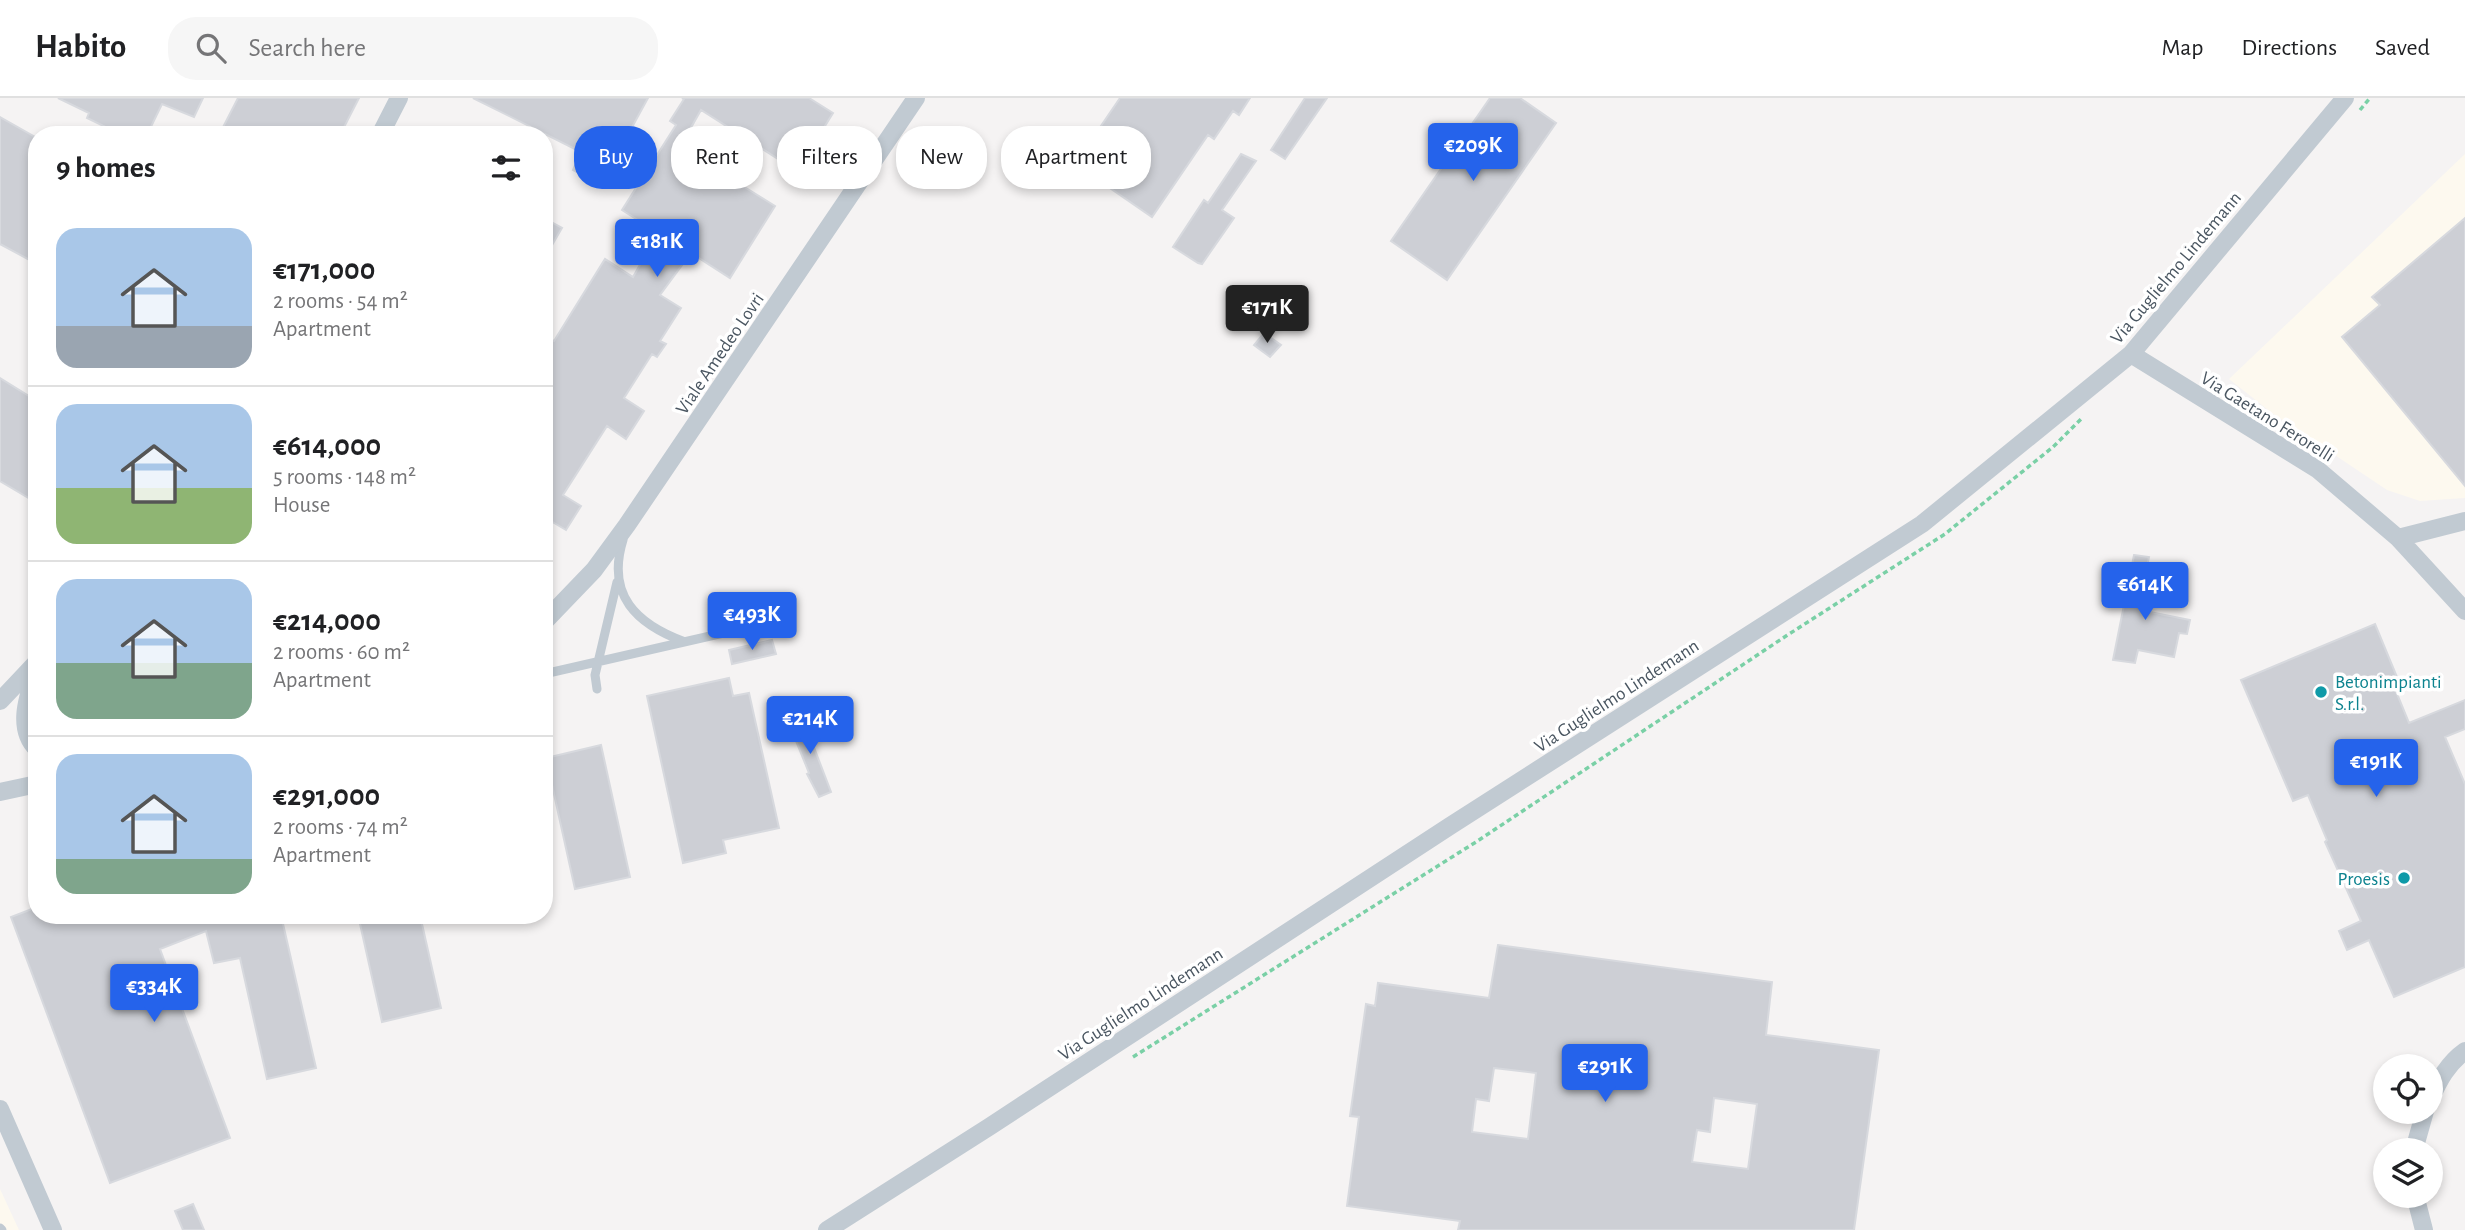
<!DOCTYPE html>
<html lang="en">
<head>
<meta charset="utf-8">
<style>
  :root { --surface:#fff; --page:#f6f6f6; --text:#202124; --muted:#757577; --line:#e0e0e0; --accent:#2563eb }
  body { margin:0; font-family:"Alegreya Sans",sans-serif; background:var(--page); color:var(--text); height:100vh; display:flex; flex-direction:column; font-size:26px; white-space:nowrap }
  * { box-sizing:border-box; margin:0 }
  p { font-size:23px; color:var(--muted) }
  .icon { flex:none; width:38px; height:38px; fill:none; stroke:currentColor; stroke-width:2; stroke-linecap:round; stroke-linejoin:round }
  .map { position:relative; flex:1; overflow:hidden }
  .drawer { position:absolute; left:28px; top:28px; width:525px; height:798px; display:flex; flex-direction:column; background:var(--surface); border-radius:28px; box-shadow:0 4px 10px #0003 }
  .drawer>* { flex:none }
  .hud { position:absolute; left:574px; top:28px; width:665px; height:63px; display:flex; gap:14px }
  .controls { position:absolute; left:2373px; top:956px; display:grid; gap:14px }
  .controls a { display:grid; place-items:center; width:70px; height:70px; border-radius:50%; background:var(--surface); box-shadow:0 4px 10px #0003; font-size:35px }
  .price { position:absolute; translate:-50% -60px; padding:0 16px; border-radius:7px; background:var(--accent); color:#fff; font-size:23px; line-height:46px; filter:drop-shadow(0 2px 4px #0008) }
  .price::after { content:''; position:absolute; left:50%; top:42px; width:21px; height:16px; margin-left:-10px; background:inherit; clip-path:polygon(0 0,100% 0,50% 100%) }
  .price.on { background:#222; color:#fff }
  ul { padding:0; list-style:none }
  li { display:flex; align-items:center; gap:21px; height:175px; padding:0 28px }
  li+li { border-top:2px solid var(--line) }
  li span { display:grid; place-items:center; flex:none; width:196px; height:140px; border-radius:21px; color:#555 }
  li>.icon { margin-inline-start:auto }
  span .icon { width:84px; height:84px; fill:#fffc; stroke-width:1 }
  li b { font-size:30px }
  h2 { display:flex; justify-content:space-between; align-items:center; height:84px; padding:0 28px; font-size:30px }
  .tag { padding:0 24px; border-radius:28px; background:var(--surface); box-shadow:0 4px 10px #0003; font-size:24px; line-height:63px }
  .tag.on { background:var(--accent); color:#fff }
  header { display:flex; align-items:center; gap:42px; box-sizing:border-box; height:98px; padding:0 35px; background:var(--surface); border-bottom:2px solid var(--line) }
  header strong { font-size:33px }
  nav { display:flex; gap:38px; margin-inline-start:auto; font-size:24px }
  .search { width:490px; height:63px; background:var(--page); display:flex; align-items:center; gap:18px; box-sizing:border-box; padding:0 24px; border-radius:28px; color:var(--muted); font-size:26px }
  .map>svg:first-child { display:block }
</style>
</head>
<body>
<header>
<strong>Habito</strong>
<div class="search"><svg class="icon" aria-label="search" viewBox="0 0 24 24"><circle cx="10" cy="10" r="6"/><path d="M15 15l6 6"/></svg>Search here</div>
<nav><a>Map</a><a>Directions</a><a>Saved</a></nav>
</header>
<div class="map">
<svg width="2465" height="1132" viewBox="0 0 2465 1132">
  <rect width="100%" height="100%" fill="#f5f3f3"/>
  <path fill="#fdf9ef" d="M2465,56v344l-45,3 -33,-11 -115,-77 -43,-34z
    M0,1091l19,41h-19z"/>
  <path fill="#cdcfd5" stroke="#d7d9de" stroke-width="2" fill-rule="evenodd" d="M58,0h145l-9,19 -32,-13 -15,31h-25l-35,-17 2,-5z
    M238,0h121l-19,37h-121z
    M473,0h175l-47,86 -28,-14 8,-18z
    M682,0h127l24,15 -36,58 -96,-61 -21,37 95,59 -45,72 -39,-25 -31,42 21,13 -21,33 6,3 -9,13 -5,-3 -28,44 20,13 -18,28 -19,-13 -44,69 18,11 -15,24 -22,-13v-182l10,6 51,-82 28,18 25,-44 -36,-23 54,-85 -6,-4 14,-22z
    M1120,0h130l-11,17 -6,-4 -19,28 -6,-4 -56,82 -77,-53z
    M1305,0h22l-42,61 -14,-9z
    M1490,0h30l36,25 -109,157 -56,-39z
    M0,19l37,21v126l-37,-20z
    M1241,56l15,7 -34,49 12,8 -32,46 -4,-1 -25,-16 31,-47 4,3z
    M544,120l18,10 -18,31z
    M2465,120v268l-123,-149 38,-32 -8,-8z
    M1264,235l17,12 -11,12 -16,-12z
    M0,280l37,23v102l-37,-22z
    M2134,457l15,2 -7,34 6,1 -3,19 45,9 -3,14 -8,-1 -5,24 -36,-7 -3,13 -22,-3z
    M2375,526l24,58 -6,2 16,39 56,-23v29l-20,8 20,47v183l-71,30 -25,-57 -22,10 -8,-19 22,-10 -36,-79 2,-2 -19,-45 -15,6 -52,-121z
    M772,542l4,14 -44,10 -3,-14z
    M729,580l4,18 16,-3 30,135 -56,12 3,13 -43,10 -36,-167z
    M802,618l29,76 -12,5 -12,-23 2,-1 -21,-52z
    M601,647l29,132 -55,12 -29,-131z
    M37,809v8h244l35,153 -49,11 -27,-121 -26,5 -8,-32 -46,18 70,189 -120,45 -99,-266z
    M358,817h62l21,93 -59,14z
    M1498,847l274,37 -6,53 113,15 -25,180h-396l2,-9 -113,-15 12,-89 -9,-1 16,-112 9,2 3,-23 111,15zM1494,970l42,5 -8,66 -56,-7 4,-33 13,2zM1714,1000l43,6 -9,65 -56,-7 5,-32 13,2z
    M193,1106l11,26h-21l-8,-19z"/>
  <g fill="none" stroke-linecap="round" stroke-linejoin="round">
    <path stroke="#7ad0a6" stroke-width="3.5" stroke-dasharray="5 3.5" stroke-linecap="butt" d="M2360,12l10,-12
      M1133,959l343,-215 310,-206 159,-102 108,-87 28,-28"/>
    <path stroke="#c1cad2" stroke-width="9" d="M623,442c-17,55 13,84 62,102
      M544,576l210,-48
      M597,591l-2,-14 22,-93
      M0,1130l2,2"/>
    <path stroke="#c1cad2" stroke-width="18" d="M380,37l19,-37
      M2131,256l186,115 81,69 67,73
      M2398,440l67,-17
      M544,524l50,-52 33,-45 289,-427
      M37,570c-8,25 -22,60 0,81
      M0,603l36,-38
      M0,694l37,-8
      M2431,1000c8,-18 17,-35 34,-47
      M0,1011l53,121
      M2414,1052l11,-39
      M2415,1097l9,35
      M827,1132l162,-103 461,-301 472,-302 209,-170 214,-256"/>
  </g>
  <g fill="#0f9aa8" stroke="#fff" stroke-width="2.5">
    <circle cx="2321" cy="594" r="7"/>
    <circle cx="2404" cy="780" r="7"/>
  </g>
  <g text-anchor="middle" stroke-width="7" stroke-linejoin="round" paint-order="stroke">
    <g font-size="19" fill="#4a5661" stroke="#fff">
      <text transform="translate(2175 169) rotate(-50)" y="7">Via Guglielmo Lindemann</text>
      <text transform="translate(719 255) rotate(-56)" y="7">Viale Amedeo Lovri</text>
      <text transform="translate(2268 318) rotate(32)" y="7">Via Gaetano Ferorelli</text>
      <text transform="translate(1616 597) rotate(-33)" y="7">Via Guglielmo Lindemann</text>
      <text transform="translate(1140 905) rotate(-33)" y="7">Via Guglielmo Lindemann</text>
    </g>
    <g font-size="19" fill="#0d838f" stroke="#fff" text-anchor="start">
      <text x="2335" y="590">Betonimpianti<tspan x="2335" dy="22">S.r.l.</tspan></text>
      <text x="2390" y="787" text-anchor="end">Proesis</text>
    </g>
  </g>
</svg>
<div class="controls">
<a><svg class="icon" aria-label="locate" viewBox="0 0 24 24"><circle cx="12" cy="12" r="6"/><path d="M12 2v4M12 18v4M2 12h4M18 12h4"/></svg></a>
<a><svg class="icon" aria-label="layers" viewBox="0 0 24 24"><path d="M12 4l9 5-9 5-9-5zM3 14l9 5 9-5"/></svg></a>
</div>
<b class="price" style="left:1473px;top:85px">€209K</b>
<b class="price" style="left:657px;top:181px">€181K</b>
<b class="price on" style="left:1267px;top:247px">€171K</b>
<b class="price" style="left:2145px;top:524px">€614K</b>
<b class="price" style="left:752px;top:554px">€493K</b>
<b class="price" style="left:810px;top:658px">€214K</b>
<b class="price" style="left:2376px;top:701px">€191K</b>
<b class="price" style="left:154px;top:926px">€334K</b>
<b class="price" style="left:1605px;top:1006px">€291K</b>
<div class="hud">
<a class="tag on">Buy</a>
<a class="tag">Rent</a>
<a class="tag">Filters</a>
<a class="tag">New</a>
<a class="tag">Apartment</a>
</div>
<section class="drawer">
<h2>9 homes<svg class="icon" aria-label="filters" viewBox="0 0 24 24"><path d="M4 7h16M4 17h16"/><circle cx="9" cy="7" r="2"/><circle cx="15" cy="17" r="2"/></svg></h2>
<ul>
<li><span style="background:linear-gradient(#a9c7e8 70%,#9aa5b1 0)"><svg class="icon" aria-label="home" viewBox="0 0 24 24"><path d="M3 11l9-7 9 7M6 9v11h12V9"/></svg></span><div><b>€171,000</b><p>2 rooms · 54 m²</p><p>Apartment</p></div></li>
<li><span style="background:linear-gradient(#a9c7e8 60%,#8fb573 0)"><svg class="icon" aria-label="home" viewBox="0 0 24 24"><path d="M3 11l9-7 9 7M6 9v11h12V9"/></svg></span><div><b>€614,000</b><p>5 rooms · 148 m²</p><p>House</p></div></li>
<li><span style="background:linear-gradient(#a9c7e8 60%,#7fa58c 0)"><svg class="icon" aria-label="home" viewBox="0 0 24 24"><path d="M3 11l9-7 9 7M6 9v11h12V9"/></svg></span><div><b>€214,000</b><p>2 rooms · 60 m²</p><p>Apartment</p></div></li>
<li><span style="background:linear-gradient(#a9c7e8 75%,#7fa58c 0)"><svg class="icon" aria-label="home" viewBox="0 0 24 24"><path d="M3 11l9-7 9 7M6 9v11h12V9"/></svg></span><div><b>€291,000</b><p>2 rooms · 74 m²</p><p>Apartment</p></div></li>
</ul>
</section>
</div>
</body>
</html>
